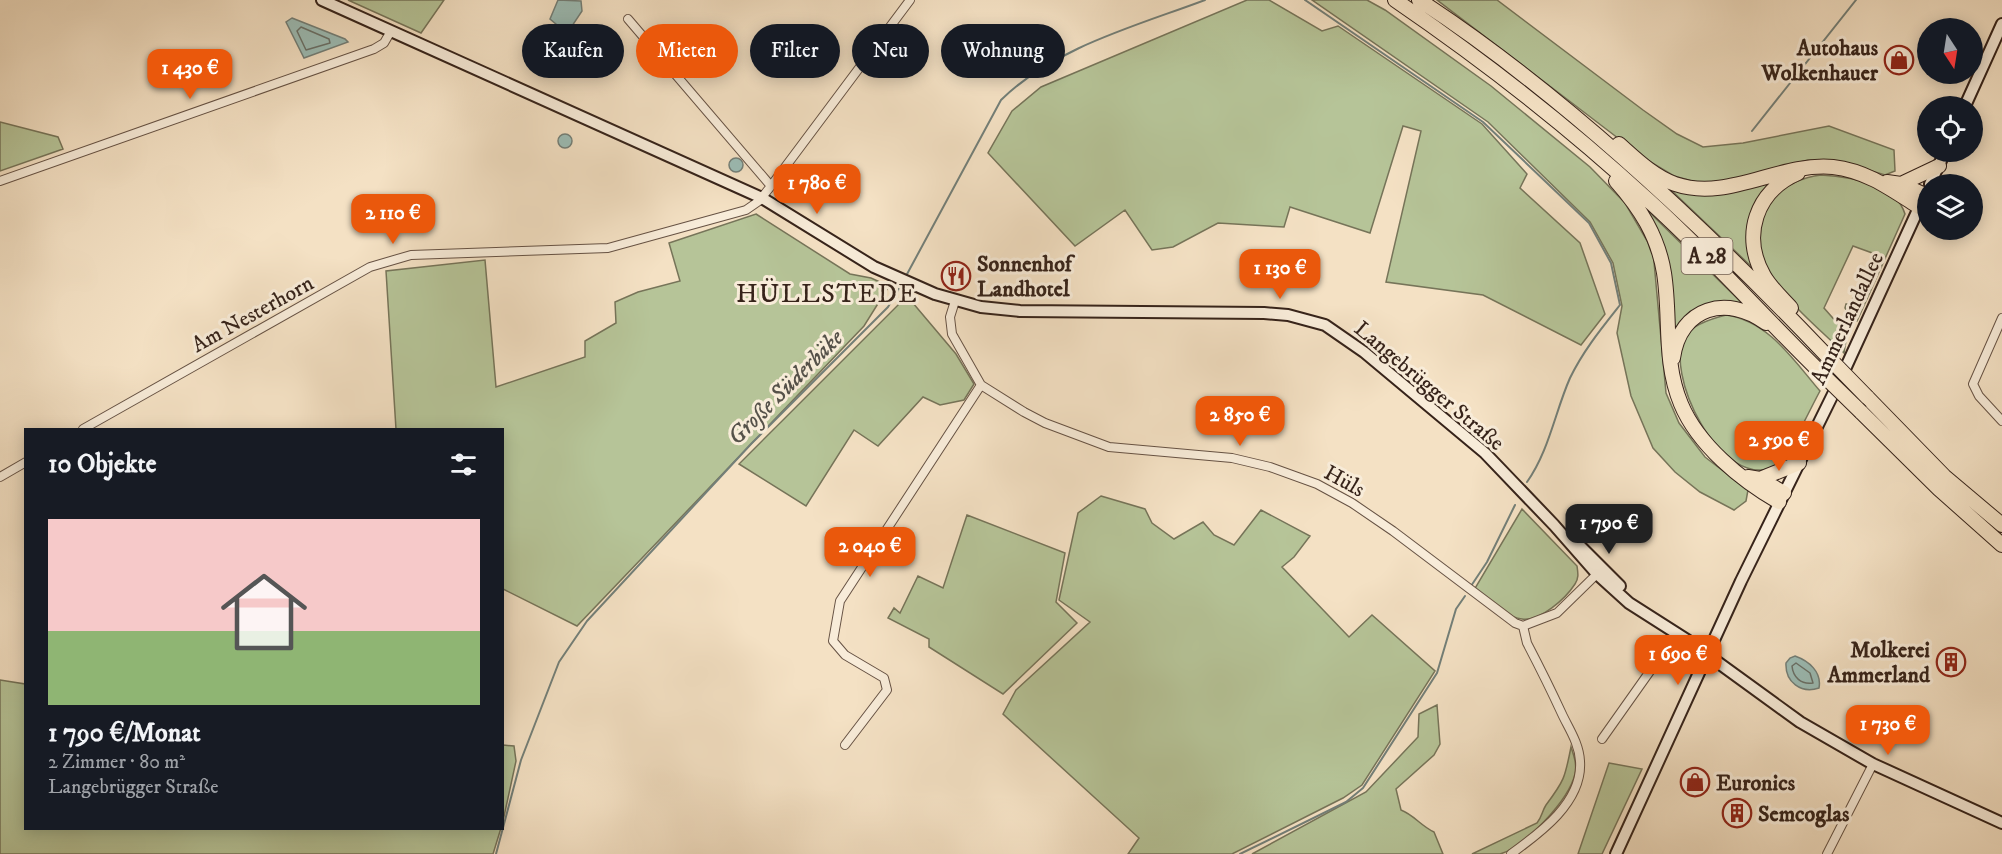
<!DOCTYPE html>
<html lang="de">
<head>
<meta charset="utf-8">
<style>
  :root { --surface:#171b24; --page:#242831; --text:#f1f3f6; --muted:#9ea1a6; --line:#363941; --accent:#ea580c }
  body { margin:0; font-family:"IM FELL DW Pica",serif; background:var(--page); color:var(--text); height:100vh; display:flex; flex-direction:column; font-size:22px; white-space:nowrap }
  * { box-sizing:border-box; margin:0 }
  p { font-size:20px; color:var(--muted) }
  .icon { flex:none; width:33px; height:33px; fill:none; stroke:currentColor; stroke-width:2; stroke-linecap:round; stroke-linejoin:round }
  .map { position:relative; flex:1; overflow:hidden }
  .side { position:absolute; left:24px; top:428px; width:480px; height:402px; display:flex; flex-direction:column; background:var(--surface); border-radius:0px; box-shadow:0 3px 15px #0003 }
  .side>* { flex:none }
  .hud { position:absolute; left:522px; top:24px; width:570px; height:54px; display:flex; gap:12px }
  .needle { width:39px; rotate:168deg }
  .controls { position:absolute; left:1917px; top:18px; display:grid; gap:12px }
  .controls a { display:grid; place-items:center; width:66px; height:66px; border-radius:50%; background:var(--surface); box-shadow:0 3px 15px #0003; font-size:30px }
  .price { position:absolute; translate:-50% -51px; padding:0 14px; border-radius:12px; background:var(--accent); color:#fff; font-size:20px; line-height:39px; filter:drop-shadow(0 2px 3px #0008) }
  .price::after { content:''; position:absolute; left:50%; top:36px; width:18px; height:14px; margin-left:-9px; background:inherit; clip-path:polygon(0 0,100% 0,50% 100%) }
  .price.on { background:#222; color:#fff }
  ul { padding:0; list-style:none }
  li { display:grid; align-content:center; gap:12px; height:318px; padding:0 24px }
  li+li { border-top:2px solid var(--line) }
  li span { display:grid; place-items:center; height:186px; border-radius:0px; color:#555 }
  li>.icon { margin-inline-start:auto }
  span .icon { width:108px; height:108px; fill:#fffc; stroke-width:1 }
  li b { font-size:26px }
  h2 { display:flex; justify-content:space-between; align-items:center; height:72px; padding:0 24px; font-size:26px }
  .chip { padding:0 21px; border-radius:27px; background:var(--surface); box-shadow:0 3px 15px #0003; font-size:21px; line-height:54px }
  .chip.on { background:var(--accent); color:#fff }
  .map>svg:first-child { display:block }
</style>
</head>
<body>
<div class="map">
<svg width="2002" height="854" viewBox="0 0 2002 854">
  <rect width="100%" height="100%" fill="#f4e1c4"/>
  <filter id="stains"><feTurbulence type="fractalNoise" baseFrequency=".00333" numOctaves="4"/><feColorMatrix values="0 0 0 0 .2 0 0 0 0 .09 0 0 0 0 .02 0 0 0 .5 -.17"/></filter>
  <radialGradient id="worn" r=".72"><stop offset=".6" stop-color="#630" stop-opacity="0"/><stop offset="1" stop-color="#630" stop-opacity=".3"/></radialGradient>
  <path fill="#b6c498" stroke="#767459" stroke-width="1.5" d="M348,0h96l-23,33z
    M1247,0h22l53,31 16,-5 144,98 45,50 -7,14 60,55 25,71 -24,31 -98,-50 -97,-13 35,-151 -18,-5 -33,107 -80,-26 -6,20 -66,-4 -45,24 -21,3 -27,-40 -50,36 -87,-93 24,-42 29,-24z
    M1312,0h55l18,10 106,76 99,81 35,36 28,48 13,142 13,30 26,34 43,33 -2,11 -12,9 -34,-18 -25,-20 -22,-24 -22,-52 -14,-63 5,-27 -9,-43 -23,-41 -102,-100z
    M1437,0h60l146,110 34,24 26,13 40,-4 86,-17 65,24 1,21 -10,4 -43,-13 -34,-2 -91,23 -21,-1 -22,-6 -30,-18z
    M0,122l58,15 5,12 -63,22z
    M1788,174l-26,21 -6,76 -85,-81z
    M1821,175c29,2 74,7 84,39l-48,107h-5l-7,-13 1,-4h4l25,-50 -22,-8 -29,62 23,26 -3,19c-36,-36 -110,-89 -76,-147 12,-20 31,-28 53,-31z
    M1645,208l100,98 -20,-4 -53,42z
    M756,214l94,60 21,4 18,8 -25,40 -287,300 -74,-37 -1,-160h-106l-10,-158 99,-11 11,127 89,-30v-16l31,-18 -1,-21 23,-10 42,-11 -11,-38z
    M907,296l49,58 18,30 -10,16 -24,5 -17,-8 -45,49 -24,-16 -48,76 -67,-42z
    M1726,315c43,6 68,46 94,76 -8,14 -33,69 -44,75 -55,28 -115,-97 -90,-131 8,-11 28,-17 40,-20z
    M1101,496l44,13 7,14 22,16 29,-17 11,13 20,10 27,-35 49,26 -16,21 -12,10 67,70 23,-22 63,56 -73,114 -19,13 -111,56h-104l11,-16 -136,-124 13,-24 74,-68 -31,-22 19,-87z
    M1522,509l55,57c1,7 2,12 -2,18 -9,14 -35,38 -53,35 -17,-2 -34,-19 -48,-29z
    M967,515l98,38 -9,49 21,21 -74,71 -74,-47v-8l-41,-21 6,-10 6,5 18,-37 25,12z
    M0,680l25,4 1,144h475l-8,26h-493z
    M1437,705l3,39 -6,11 -38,34 5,21c13,5 20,16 33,22l9,22h-191l114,-62 52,-55 1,-23z
    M503,745l11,1 2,15 -13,60z
    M1571,747c3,9 6,17 4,27 -6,26 -50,73 -75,80 -9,0 -20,0 -28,0l65,-31c5,-6 5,-12 9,-18 18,-24 19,-27 25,-58z
    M1609,763l33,6 -40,85h-24z"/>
  <path fill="#9cbdb6" stroke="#737f78" stroke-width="1.5" d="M558,0l23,1 1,10 -12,18h-8l-12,-10z
    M292,18l53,21 3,3 -44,16 -18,-36z
    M558 141a7 7 0 1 1 14 0a7 7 0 1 1-14 0Z
    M729 165a7 7 0 1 1 14 0a7 7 0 1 1-14 0Z
    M1795,656c14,5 27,16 24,32 -18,6 -34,-6 -33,-25l4,-5z"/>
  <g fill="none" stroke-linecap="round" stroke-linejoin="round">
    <path stroke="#697068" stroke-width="1.5" d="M301,27l28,12 1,4 -24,7 -9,-19z
      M1796,663l14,10 3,10c-12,2 -20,-6 -21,-17z"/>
    <path stroke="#737f78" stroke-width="2" d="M1305,0l178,122 106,101 22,40 9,42c-19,24 -37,46 -50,73 -15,34 -21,73 -43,104
      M1752,131l104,-131
      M906,276l95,-176c54,-53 135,-74 204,-100
      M1471,586l16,-24 28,-57
      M496,854l25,-94 38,-98 28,-41 164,-177 137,-137 14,-23
      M1240,854l106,-52 17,-14 74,-115 19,-64 9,-13"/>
    <g stroke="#665244" stroke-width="10">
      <path id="street" d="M628,19l143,167
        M0,181l374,-132 10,-6 7,-12
        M955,301l-5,16 2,17 29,51 43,27 21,11 64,24 123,11 38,9 47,17 35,19 41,28 122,92 8,3 34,-13 42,-41
        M2002,318l-29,66 6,12 23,25
        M83,429l287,-162 41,-12 197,-7 138,-38 13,-9 12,-15 139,-186
        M0,477l26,-15
        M1602,739l75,-106
        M845,745l42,-55 -3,-12 -39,-23 -12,-14 7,-40 141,-216
        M1511,854c29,-21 72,-52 69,-93 -1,-18 -11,-32 -18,-47 -11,-24 -23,-48 -35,-71l-4,-17
        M1827,854l46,-90"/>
    </g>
    <g stroke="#36231a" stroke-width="14">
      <path id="secondary" d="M322,0l440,198 112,69 61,27 46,13 39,4 244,2 24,2 37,10 39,27 121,101 69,72 43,49 32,29 58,37 113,82 73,42 129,59
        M1965,106l37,-82
        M1930,184l15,-32
        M1578,544l42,42
        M1616,854l125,-273 99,-201 82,-179"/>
    </g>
    <g stroke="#36231a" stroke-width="16">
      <path id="highway" d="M1395,0c89,61 174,127 253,200 60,54 113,114 170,170
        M1419,0c146,95 289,231 409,357
        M1619,144c17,15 34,32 56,40 53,18 104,-22 158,-17 34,4 58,22 86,40
        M1616,181c24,27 42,55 48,92 7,44 -1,88 17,131 17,41 60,76 98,98
        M1887,182l14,2 24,11
        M1901,184l38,-18
        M1791,308c-9,-10 -20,-20 -27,-32 -23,-40 -8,-85 34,-103
        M1673,358c7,-51 54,-64 93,-35
        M1867,397l77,79 58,49
        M1861,412l78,77 63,56
        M1748,477l12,2 24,14
        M1760,479l39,-16"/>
    </g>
    <use href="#street" stroke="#f8ecd9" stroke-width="8"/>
    <use href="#secondary" stroke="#f8ecd9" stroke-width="10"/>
    <use href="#highway" stroke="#f4e1c4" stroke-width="14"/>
    <g stroke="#36231a" stroke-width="16" stroke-linecap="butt">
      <path id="highway-bridge" d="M1828,357l39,40
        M1818,370l43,42"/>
    </g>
    <use href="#highway-bridge" stroke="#f4e1c4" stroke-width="14"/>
  </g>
  <defs>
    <g id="shop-ring" transform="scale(1.5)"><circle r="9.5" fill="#f8ecd9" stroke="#8f2418" stroke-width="1.5"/><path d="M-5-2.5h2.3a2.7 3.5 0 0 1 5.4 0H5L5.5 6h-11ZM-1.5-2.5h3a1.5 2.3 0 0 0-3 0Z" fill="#8f2418"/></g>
    <g id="restaurant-ring" transform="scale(1.5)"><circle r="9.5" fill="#f8ecd9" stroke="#8f2418" stroke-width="1.5"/><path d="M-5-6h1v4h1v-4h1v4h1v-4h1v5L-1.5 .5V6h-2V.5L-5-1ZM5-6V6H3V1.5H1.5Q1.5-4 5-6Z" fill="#8f2418"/></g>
    <g id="building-ring" transform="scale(1.5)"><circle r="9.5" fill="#f8ecd9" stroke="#8f2418" stroke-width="1.5"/><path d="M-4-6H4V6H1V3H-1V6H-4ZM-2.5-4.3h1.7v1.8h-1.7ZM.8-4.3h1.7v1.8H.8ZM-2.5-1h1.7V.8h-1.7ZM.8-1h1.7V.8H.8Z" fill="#8f2418"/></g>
  </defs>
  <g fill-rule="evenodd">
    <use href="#shop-ring" x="1899" y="60"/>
    <use href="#restaurant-ring" x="956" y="276"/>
    <use href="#building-ring" x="1951" y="662"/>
    <use href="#shop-ring" x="1695" y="782"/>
    <use href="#building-ring" x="1737" y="813"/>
  </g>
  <g text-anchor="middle" stroke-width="6" stroke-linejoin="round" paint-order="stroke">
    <rect fill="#f8ecd9" stroke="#705f53" stroke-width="1.5" x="1681.5" y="238" width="51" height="36" rx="4.5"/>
    <g font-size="21" font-weight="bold" fill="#36231a">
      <text x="1707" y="263">A 28</text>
    </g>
    <g font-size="22" font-weight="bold" fill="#36231a" stroke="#f8ecd9" text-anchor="start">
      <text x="1878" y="55" text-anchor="end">Autohaus<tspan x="1878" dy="25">Wolkenhauer</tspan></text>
      <text x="977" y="271">Sonnenhof<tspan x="977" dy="25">Landhotel</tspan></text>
      <text x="1930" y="657" text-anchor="end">Molkerei<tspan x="1930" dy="25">Ammerland</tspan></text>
      <text x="1716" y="790">Euronics</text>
      <text x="1758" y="821">Semcoglas</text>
    </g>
    <g font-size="22" fill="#36231a" stroke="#f8ecd9">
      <text transform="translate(252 313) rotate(-29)" y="8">Am Nesterhorn</text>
      <text transform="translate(1846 318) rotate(-65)" y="8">Ammerlandallee</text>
      <text transform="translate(1430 385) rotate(40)" y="8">Langebrügger Straße</text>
      <text transform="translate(1345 480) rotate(29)" y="8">Hüls</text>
    </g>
    <g font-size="24" font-style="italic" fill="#555149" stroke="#f8ecd9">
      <text transform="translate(785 387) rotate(-45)" y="8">Große Süderbäke</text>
    </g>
    <g font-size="26" letter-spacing="1.5" fill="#36231a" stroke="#f8ecd9">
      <text x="827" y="302">HÜLLSTEDE</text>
    </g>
  </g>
  <rect width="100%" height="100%" filter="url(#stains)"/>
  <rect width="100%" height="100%" fill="url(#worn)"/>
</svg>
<div class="controls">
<a><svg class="needle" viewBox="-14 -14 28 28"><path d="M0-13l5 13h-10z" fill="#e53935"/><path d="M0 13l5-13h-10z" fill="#9ea1a6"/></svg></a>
<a><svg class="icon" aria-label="locate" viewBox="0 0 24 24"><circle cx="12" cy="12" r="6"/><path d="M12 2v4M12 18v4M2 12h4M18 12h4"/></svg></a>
<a><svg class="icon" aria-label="layers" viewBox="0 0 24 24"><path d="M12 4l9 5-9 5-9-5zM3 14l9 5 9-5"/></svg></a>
</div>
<b class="price" style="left:190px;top:100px">1 430 €</b>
<b class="price" style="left:817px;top:215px">1 780 €</b>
<b class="price" style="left:393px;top:245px">2 110 €</b>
<b class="price" style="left:1280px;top:300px">1 130 €</b>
<b class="price" style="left:1240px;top:447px">2 850 €</b>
<b class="price" style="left:1779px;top:472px">2 590 €</b>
<b class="price on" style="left:1609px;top:555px">1 790 €</b>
<b class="price" style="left:870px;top:578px">2 040 €</b>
<b class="price" style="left:1678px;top:686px">1 690 €</b>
<b class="price" style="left:1888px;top:756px">1 730 €</b>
<div class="hud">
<a class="chip">Kaufen</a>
<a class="chip on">Mieten</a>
<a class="chip">Filter</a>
<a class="chip">Neu</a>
<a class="chip">Wohnung</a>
</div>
<section class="side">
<h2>10 Objekte<svg class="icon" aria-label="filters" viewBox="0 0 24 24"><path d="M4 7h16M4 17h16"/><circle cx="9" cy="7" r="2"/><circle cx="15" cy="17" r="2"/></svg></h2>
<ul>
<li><span style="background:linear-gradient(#f6c9c9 60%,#8fb573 0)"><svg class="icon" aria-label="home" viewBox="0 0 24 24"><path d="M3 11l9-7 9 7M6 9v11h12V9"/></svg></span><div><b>1 790 €/Monat</b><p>2 Zimmer · 80 m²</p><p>Langebrügger Straße</p></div></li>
</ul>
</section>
</div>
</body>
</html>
